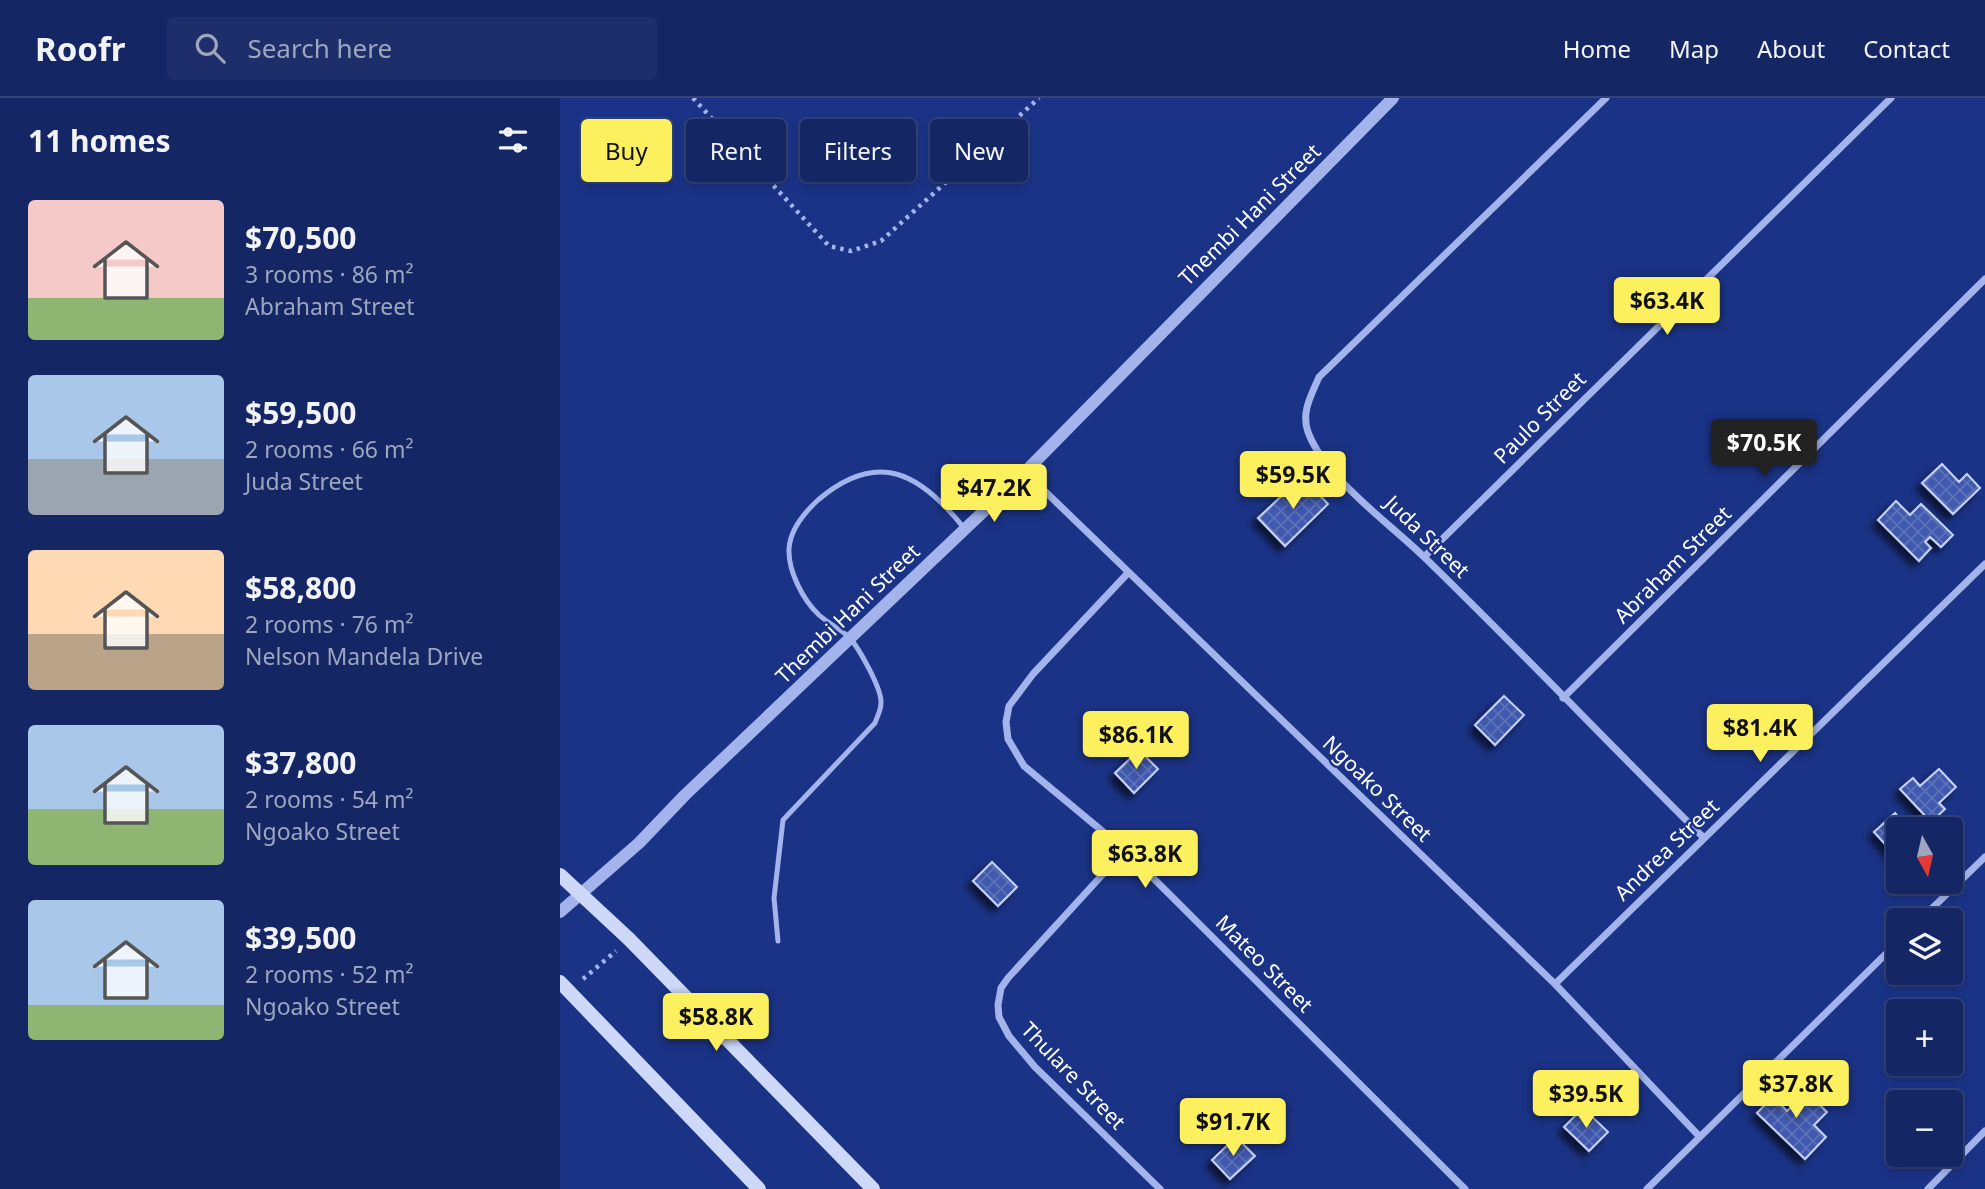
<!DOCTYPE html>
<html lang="en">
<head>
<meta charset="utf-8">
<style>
  :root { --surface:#142664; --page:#1d2e6a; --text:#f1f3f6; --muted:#9da5bf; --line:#334378; --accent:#fdf05f }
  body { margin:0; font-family:"Noto Sans",sans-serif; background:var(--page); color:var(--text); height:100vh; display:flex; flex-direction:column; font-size:26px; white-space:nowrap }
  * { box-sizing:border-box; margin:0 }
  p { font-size:23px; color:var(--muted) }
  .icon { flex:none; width:38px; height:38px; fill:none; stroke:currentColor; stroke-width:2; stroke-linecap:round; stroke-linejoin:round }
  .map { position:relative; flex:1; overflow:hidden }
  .drawer { display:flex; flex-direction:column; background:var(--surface); width:560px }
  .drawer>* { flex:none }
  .guide { position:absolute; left:21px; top:21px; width:665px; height:63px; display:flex; gap:14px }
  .needle { width:46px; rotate:172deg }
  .buttons { position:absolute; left:1326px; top:719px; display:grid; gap:14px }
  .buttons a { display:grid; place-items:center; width:77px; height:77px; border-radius:7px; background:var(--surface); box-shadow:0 4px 10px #0003,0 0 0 2px var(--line); font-size:35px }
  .price { position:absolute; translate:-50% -60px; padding:0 16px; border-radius:7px; background:var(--accent); color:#111; font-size:23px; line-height:46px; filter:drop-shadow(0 2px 4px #0008) }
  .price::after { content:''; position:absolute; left:50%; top:42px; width:21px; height:16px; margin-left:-10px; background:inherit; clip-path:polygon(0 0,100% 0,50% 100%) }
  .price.current { background:#222; color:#fff }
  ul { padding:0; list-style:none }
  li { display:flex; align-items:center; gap:21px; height:175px; padding:0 28px }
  li span { display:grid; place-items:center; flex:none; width:196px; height:140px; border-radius:7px; color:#555 }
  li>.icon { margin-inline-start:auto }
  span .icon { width:84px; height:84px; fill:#fffc; stroke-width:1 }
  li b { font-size:30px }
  h2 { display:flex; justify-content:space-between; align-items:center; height:84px; padding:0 28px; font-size:30px }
  .pill { padding:0 24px; border-radius:7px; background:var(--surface); box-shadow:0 4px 10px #0003,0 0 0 2px var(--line); font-size:24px; line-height:63px }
  .pill.current { background:var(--accent); color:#111 }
  header { display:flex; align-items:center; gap:42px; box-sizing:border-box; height:98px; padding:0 35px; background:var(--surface); border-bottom:2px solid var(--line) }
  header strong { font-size:33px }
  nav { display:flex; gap:38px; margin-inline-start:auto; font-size:24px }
  .search { width:490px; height:63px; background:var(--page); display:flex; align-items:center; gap:18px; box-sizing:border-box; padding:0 24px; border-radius:7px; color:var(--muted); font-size:26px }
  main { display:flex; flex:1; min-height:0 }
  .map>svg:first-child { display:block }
</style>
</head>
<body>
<header>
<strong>Roofr</strong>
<div class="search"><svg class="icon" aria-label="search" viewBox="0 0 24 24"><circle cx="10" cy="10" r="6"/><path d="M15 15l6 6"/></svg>Search here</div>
<nav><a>Home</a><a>Map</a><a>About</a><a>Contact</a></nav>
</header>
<main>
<section class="drawer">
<h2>11 homes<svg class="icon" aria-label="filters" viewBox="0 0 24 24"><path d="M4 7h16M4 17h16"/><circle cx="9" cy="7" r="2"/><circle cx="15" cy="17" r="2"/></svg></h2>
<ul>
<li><span style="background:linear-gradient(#f6c9c9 70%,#8fb573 0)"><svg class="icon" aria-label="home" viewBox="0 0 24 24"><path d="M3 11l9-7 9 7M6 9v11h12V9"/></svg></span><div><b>$70,500</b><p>3 rooms · 86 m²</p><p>Abraham Street</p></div></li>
<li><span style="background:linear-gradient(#a9c7e8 60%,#9aa5b1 0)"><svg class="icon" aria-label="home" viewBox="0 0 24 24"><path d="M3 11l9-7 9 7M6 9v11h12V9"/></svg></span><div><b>$59,500</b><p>2 rooms · 66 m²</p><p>Juda Street</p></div></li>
<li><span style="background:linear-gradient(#ffd9b3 60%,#b9a48a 0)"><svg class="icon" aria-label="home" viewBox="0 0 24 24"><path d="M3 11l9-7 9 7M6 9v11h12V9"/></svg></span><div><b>$58,800</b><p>2 rooms · 76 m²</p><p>Nelson Mandela Drive</p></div></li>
<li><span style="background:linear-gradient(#a9c7e8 60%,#8fb573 0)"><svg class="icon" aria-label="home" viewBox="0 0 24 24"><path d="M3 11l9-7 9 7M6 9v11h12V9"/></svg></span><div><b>$37,800</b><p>2 rooms · 54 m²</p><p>Ngoako Street</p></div></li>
<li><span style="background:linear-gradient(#a9c7e8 75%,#8fb573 0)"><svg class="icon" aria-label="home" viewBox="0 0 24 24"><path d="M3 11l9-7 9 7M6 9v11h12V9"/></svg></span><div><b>$39,500</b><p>2 rooms · 52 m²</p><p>Ngoako Street</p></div></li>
</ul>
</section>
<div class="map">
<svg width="1425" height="1091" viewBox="0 0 1425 1091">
  <defs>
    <pattern id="building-cross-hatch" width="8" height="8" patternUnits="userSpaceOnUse" patternTransform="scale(1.75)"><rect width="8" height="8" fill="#3f59ad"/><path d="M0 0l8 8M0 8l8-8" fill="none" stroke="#5c72b9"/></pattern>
    <filter id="shadow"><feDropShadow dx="-6" dy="6" stdDeviation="3.5" flood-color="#0009"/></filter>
  </defs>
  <rect width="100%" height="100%" fill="#1b3386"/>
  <path fill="url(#building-cross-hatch)" stroke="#c7d3f8" stroke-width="2" filter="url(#shadow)" d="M1382,366l17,18 8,-8 13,14 -27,26 -31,-31z
    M742,379l26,27 -43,42 -27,-28z
    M1336,403l14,14 11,-11 32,31 -12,12 -11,-10 -5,5 6,6 -12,13 -41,-41z
    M944,598l20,19 -29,30 -20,-20z
    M579,652l19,19 -24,24 -19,-20z
    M1379,671l17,18 -17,16 6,6 -14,13 -31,-33 13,-11 7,8z
    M1335,715l14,17h-10l-3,26 -22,-24z
    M432,764l25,25 -19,19 -25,-25z
    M1232,980l35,34 -13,13 12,12 -21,22 -48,-46 16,-16 14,14 10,-9 -15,-14z
    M1023,1010l25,24 -19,19 -25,-24z
    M676,1039l19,19 -25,23 -18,-19z"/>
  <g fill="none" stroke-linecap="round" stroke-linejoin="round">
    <path stroke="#a2b4eb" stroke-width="4.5" stroke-dasharray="3.5 5" stroke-linecap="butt" d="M133,0l136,148 22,5 30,-10 158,-143
      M23,881l33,-28"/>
    <path stroke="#a2b4eb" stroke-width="5" d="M218,843l-4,-43 9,-78 92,-97c2,-6 6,-13 6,-20 1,-14 -22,-55 -32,-66 -9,-8 -21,-14 -30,-22 -16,-15 -31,-44 -30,-66 1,-19 16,-37 29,-49 60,-51 102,-27 146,28"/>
    <path stroke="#a2b4eb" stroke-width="7" d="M1046,0l-287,279c-8,19 -18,35 -11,55 17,46 80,90 115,124 95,92 187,189 281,282
      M465,374l530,512 144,152
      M864,459l467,-459
      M567,476l-94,100 -24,32 -3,16 2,17 16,27 101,84 340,339
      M1003,600l422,-419
      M565,752l-117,128 -7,10 -3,17 1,12 10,19 26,31 125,122
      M1360,822l65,-63
      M995,886l430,-420
      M1087,1091l252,-248
      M1368,1091l57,-58"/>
    <path stroke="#a2b4eb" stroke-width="12" d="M0,814l79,-69 46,-48 340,-323 368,-374"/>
    <path stroke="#ced8f8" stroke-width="14" d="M0,777l69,64 244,250
      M0,884l199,207"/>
  </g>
  <g text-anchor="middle" stroke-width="5" stroke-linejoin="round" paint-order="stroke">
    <g font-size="21" fill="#fff" stroke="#1b3386">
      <text transform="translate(690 117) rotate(-45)" y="7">Thembi Hani Street</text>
      <text transform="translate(980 320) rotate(-45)" y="7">Paulo Street</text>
      <text transform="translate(867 439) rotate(44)" y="7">Juda Street</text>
      <text transform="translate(1113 467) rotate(-45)" y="7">Abraham Street</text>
      <text transform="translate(288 516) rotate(-44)" y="7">Thembi Hani Street</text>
      <text transform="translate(817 691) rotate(44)" y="7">Ngoako Street</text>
      <text transform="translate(1107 752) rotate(-44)" y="7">Andrea Street</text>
      <text transform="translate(704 866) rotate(45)" y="7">Mateo Street</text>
      <text transform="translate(513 978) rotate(46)" y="7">Thulare Street</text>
    </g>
  </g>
</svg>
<div class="buttons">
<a><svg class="needle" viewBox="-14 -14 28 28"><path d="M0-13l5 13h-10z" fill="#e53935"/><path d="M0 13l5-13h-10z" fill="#9da5bf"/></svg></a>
<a><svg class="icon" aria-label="layers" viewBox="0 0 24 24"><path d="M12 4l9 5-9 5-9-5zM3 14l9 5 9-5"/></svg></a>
<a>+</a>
<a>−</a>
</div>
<b class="price" style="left:1107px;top:239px">$63.4K</b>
<b class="price current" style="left:1204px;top:381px">$70.5K</b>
<b class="price" style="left:733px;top:413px">$59.5K</b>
<b class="price" style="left:434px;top:426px">$47.2K</b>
<b class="price" style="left:1200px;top:666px">$81.4K</b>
<b class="price" style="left:576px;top:673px">$86.1K</b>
<b class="price" style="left:585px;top:792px">$63.8K</b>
<b class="price" style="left:156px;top:955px">$58.8K</b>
<b class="price" style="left:1236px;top:1022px">$37.8K</b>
<b class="price" style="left:1026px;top:1032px">$39.5K</b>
<b class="price" style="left:673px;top:1060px">$91.7K</b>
<div class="guide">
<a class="pill current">Buy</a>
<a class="pill">Rent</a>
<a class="pill">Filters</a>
<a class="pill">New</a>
</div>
</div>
</main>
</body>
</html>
